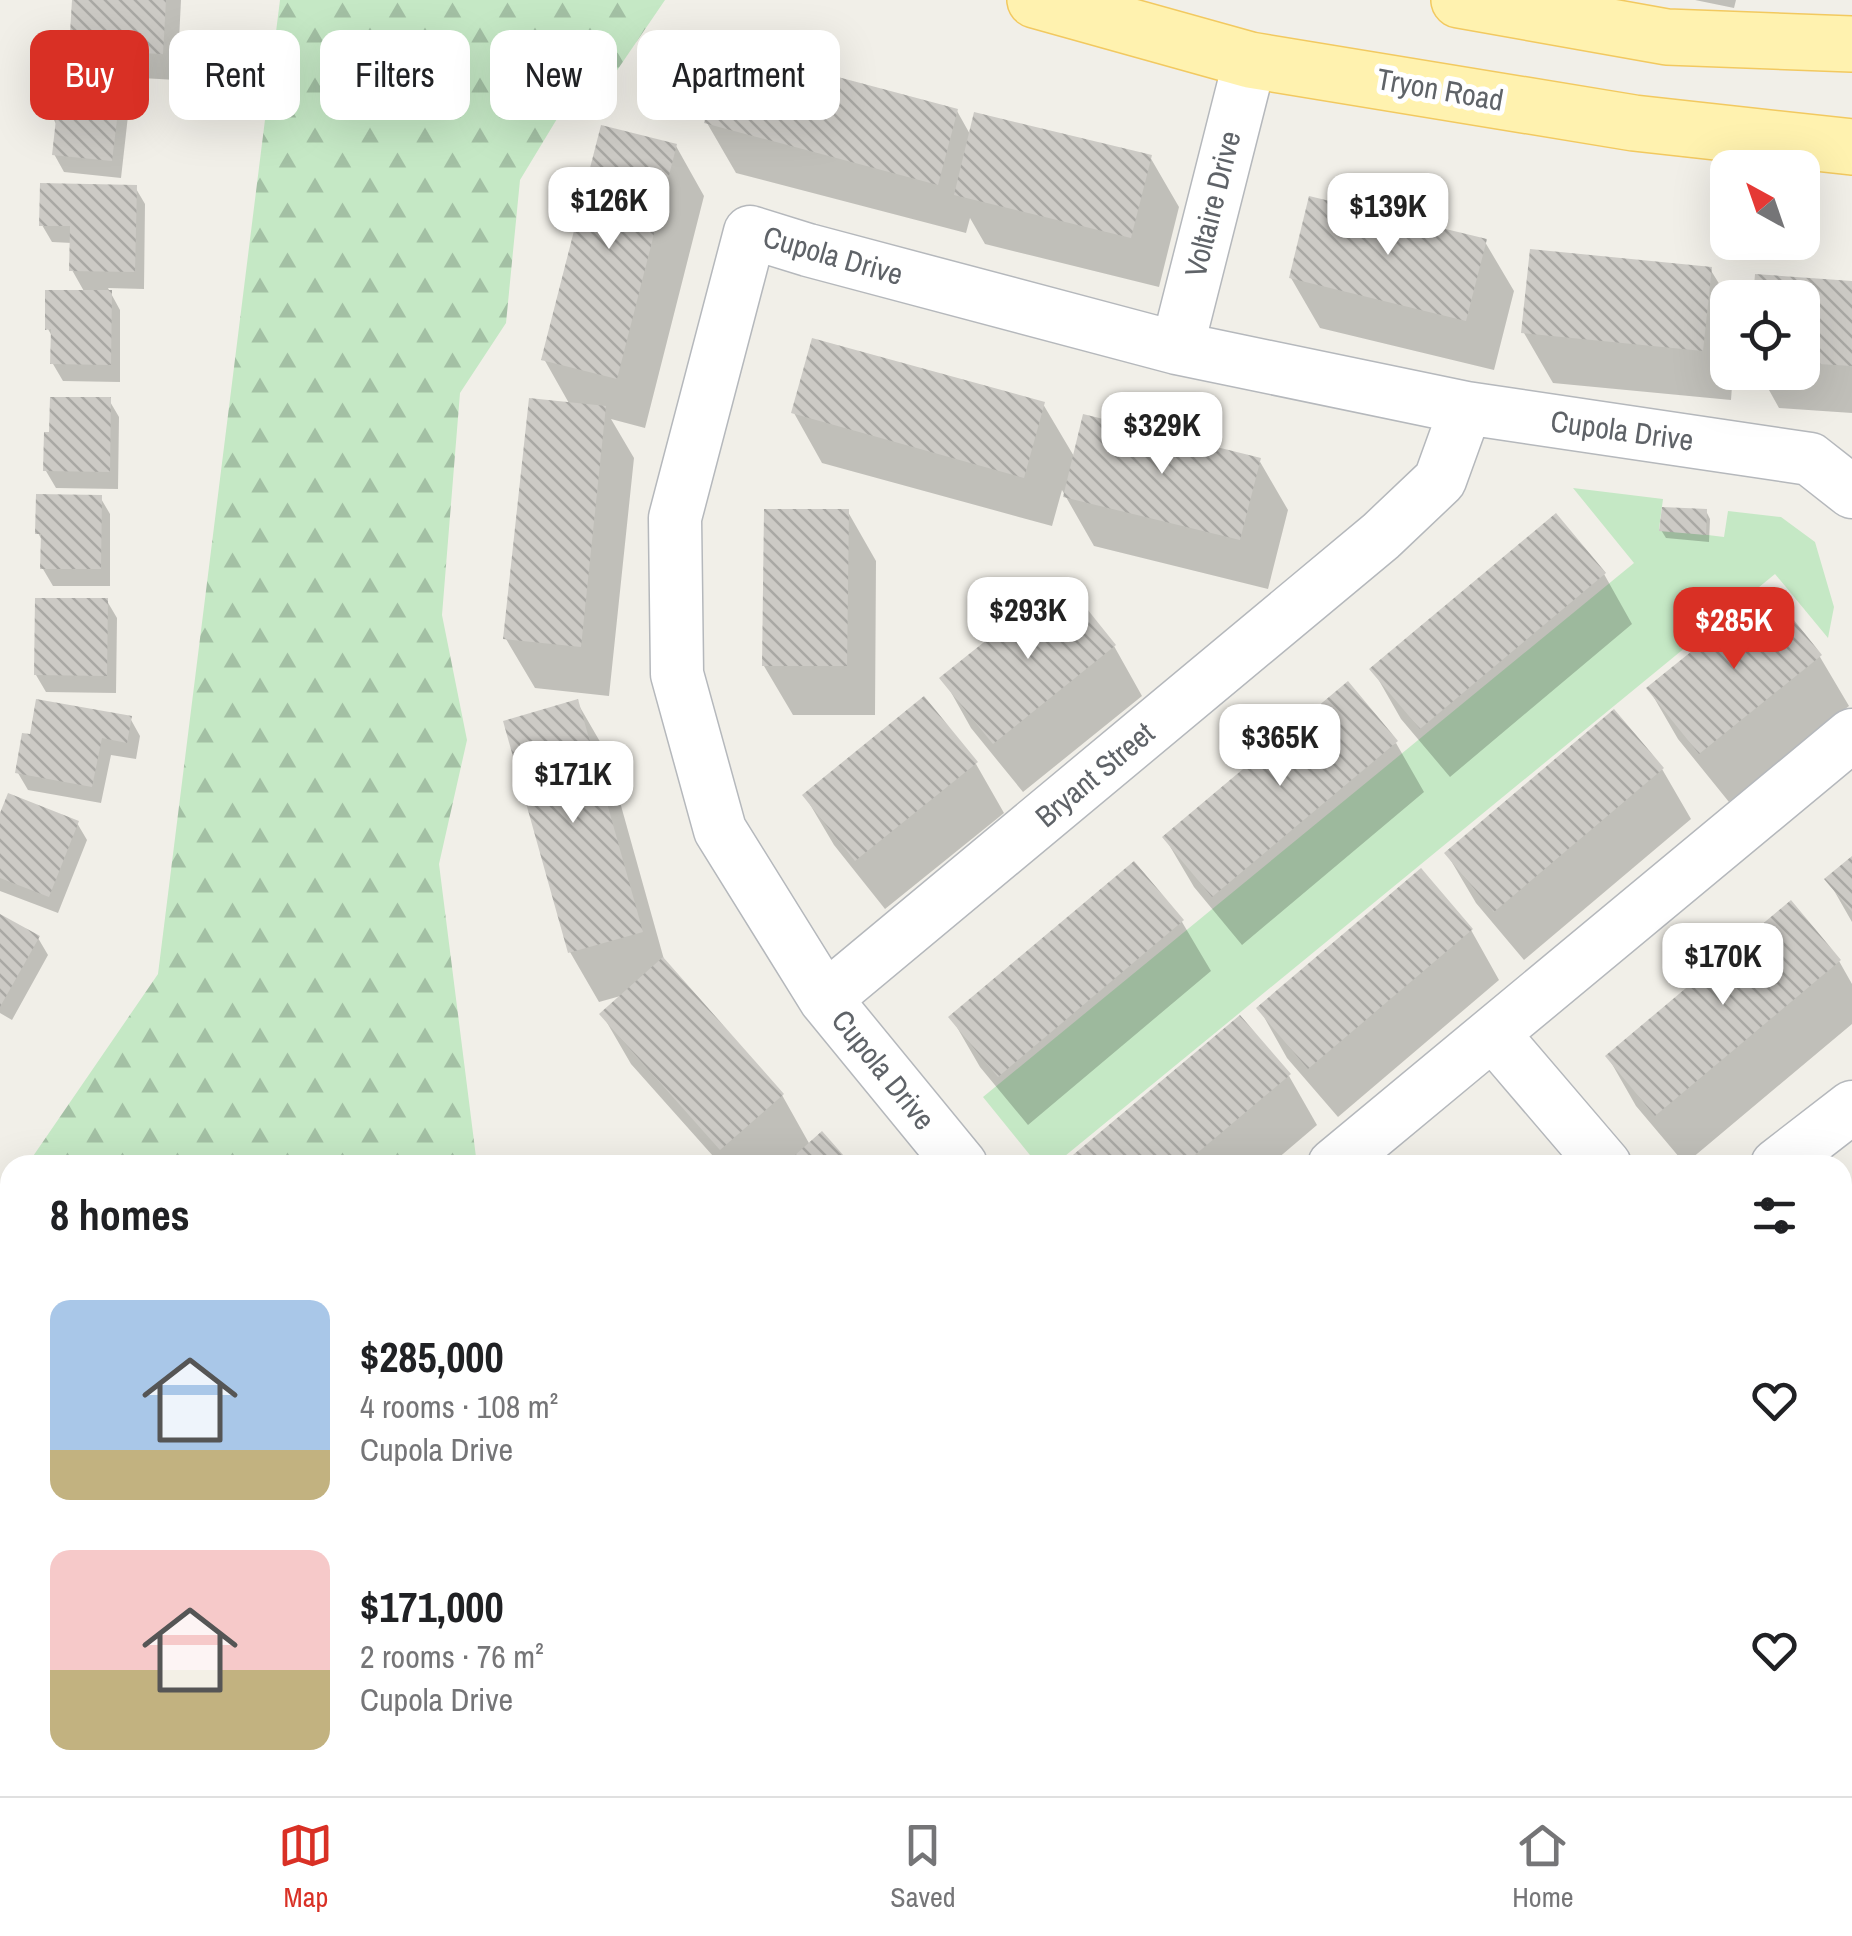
<!DOCTYPE html>
<html lang="en">
<head>
<meta charset="utf-8">
<style>
  :root { --surface:#fff; --page:#f6f6f6; --text:#202124; --muted:#757577; --line:#e0e0e0; --accent:#d93025 }
  body { margin:0; font-family:"Archivo Narrow",sans-serif; background:var(--page); color:var(--text); height:100vh; display:flex; flex-direction:column; font-size:38px; white-space:nowrap }
  * { box-sizing:border-box; margin:0 }
  p { font-size:32px; color:var(--muted) }
  .icon { flex:none; width:55px; height:55px; fill:none; stroke:currentColor; stroke-width:2; stroke-linecap:round; stroke-linejoin:round }
  .map { position:relative; flex:1; overflow:hidden }
  .drawer { position:absolute; left:0px; top:1155px; width:1852px; height:642px; display:flex; flex-direction:column; background:var(--surface); border-radius:30px 30px 0 0; box-shadow:0 10px 40px #0002 }
  .drawer>* { flex:none }
  .hud { position:absolute; left:30px; top:30px; width:1000px; height:90px; display:flex; gap:20px }
  .needle { width:65px; rotate:320deg }
  .tools { position:absolute; left:1710px; top:150px; display:grid; gap:20px }
  .tools a { display:grid; place-items:center; width:110px; height:110px; border-radius:20px; background:var(--surface); box-shadow:0 10px 40px #0002; font-size:50px }
  .price { position:absolute; translate:-50% -85px; padding:0 22px; border-radius:20px; background:#fff; color:#222; font-size:32px; line-height:65px; filter:drop-shadow(0 2px 5px #0008) }
  .price::after { content:''; position:absolute; left:50%; top:60px; width:30px; height:22px; margin-left:-15px; background:inherit; clip-path:polygon(0 0,100% 0,50% 100%) }
  .price.selected { background:var(--accent); color:#fff }
  ul { padding:0; list-style:none }
  li { display:flex; align-items:center; gap:30px; height:250px; padding:0 50px }
  li span { display:grid; place-items:center; flex:none; width:280px; height:200px; border-radius:20px; color:#555 }
  li>.icon { margin-inline-start:auto }
  span .icon { width:120px; height:120px; fill:#fffc; stroke-width:1 }
  li b { font-size:42px }
  h2 { display:flex; justify-content:space-between; align-items:center; height:120px; padding:0 50px; font-size:42px }
  .pill { padding:0 35px; border-radius:20px; background:var(--surface); box-shadow:0 10px 40px #0002; font-size:35px; line-height:90px }
  .pill.selected { background:var(--accent); color:#fff }
  .tab-bar { display:flex; justify-content:space-around; align-items:center; height:140px; border-top:2px solid var(--line); background:var(--surface); font-size:28px; color:var(--muted) }
  .tab-bar a { display:grid; justify-items:center; gap:5px }
  .tab-bar .selected { color:var(--accent) }
  .map>svg:first-child { display:block }
</style>
</head>
<body>
<div class="map">
<svg width="1852" height="1796" viewBox="0 0 1852 1796">
  <defs>
    <pattern id="forest-firs" width="22" height="20" patternUnits="userSpaceOnUse" patternTransform="scale(2.5)"><rect width="22" height="20" fill="#c5e8c5"/><path d="M5 1l3.5 6h-7zM16 11l3.5 6h-7z" fill="#a3c0a4"/></pattern>
    <pattern id="building-back-hatch" width="6" height="6" patternUnits="userSpaceOnUse" patternTransform="scale(2.5)"><rect width="6" height="6" fill="#cccac5"/><path d="M-1 5l2 2M0 0l6 6M5-1l2 2" fill="none" stroke="#a9a8a4"/></pattern>
  </defs>
  <rect width="100%" height="100%" fill="#f1efe8"/>
  <path fill="#c5e8c5" d="M1573,488l90,11 -4,30 65,8 4,-26 53,6 34,25 19,65 -6,31 -53,-64 -721,591h-16l-55,-68 651,-534z"/>
  <path fill="url(#forest-firs)" d="M280,0h385l-60,88 -36,11 -49,81 -14,143 -46,70 -18,222 25,125 -28,124 38,301h-450l131,-191z
    M10,1190v544l-10,-12v-517z
    M19,1788h535l-3,8h-531z"/>
  <path fill="#0003" d="M74,0h107l-4,80 -90,-5 -15,-26z
    M1695,0h41l-2,8z
    M119,90l10,17 -8,71 -57,-6 -10,-18 3,-28 -4,-8z
    M957,111l14,25 179,21 29,50 -20,80 -174,-43 -15,-26 -4,15 -230,-60 -29,-50z
    M676,146l28,50 -59,232 -34,-9 23,39 -25,238 -74,-8 -29,-49 64,-234 -26,-46z
    M135,187l10,17 -1,85 -36,-1 12,22v72l-57,-1 -10,-17v-26l-5,-9 37,-36 -13,-23v-27l-20,-1 -10,-17z
    M1485,242l29,49 -20,79 -174,-42 -29,-50z
    M1710,269l18,29v74h5l-2,28 -178,-17 -29,-50z
    M1852,284v129l-73,-5 -20,-36h43v-74z
    M109,400l10,17 -1,72 -62,-1 -10,-17z
    M1043,404l32,54 184,2 29,50 -20,79 -174,-43 -32,-56 -10,36 -230,-63 -28,-50z
    M100,497l10,17v72h-57l-10,-17v-27l-5,-9z
    M1706,511l4,8 -1,23 -43,-4 -5,-8z
    M848,512l28,49 -1,154h-82l-29,-49z
    M1604,574l28,50 -182,153 -49,-58 -28,-49z
    M1769,593l51,64 29,49 -120,96 -51,-63 -29,-50z
    M107,601l10,17 -1,75 -70,-1 -10,-17z
    M1114,646l28,50 -119,96 -52,-64 -28,-50z
    M577,702l29,50 59,211 117,132 28,50 39,20h-128l-90,-101 -29,-50 22,-19 -25,7 -29,-50z
    M130,718l10,18 -4,23 -25,-4 -10,48 -73,-13 -10,-17z
    M1396,743l28,49 -182,153 -48,-58 -29,-49z
    M976,764l28,49 -119,96 -51,-64 -29,-49z
    M1662,769l29,50 -167,141 -48,-57 -29,-49z
    M0,819l77,4 10,17 -29,73 -58,-22z
    M1852,860v62l-24,-42z
    M1134,864l48,58 29,49 -183,154 -48,-58 -29,-50z
    M0,917l38,21 10,17 -36,65 -12,-7z
    M1471,930l28,50 -161,137 -51,-59 -28,-50z
    M1839,961l13,23v40l-167,140 -49,-58 -28,-49z
    M1289,1076l28,49 -47,40h-205z
    M1495,1156l7,9h-18z
    M1852,1273v142l-10,-12v-122z"/>
  <path fill="url(#building-back-hatch)" d="M72,0h94l-3,54 -94,-4z
    M725,47l233,62 -20,76 -234,-62z
    M55,80l66,7 -9,74 -60,-6 4,-36h-6z
    M974,112l178,43 -21,83 -177,-43z
    M601,125l76,19 -60,235 -76,-19z
    M40,183l97,2 -2,87 -66,-1 1,-45h-31z
    M1309,196l178,43 -21,82 -177,-43z
    M1530,249l182,18 -9,84 -182,-18z
    M1755,274l97,7v85l-50,-3v-65h-49z
    M45,290h67l-1,75 -61,-1 1,-35 -6,1z
    M812,338l233,64 -21,76 -233,-65z
    M50,397h61l-1,75 -67,-1 1,-39h5z
    M529,398l77,8 -25,241 -78,-8z
    M1083,414l178,44 -21,82 -177,-43z
    M36,494l66,1 -1,74h-61l1,-35h-6z
    M1662,507l45,2 -1,26 -47,-4z
    M764,509h85l-2,157h-85z
    M1556,513l50,60 -186,156 -51,-60z
    M1063,579l53,66 -123,99 -54,-66z
    M1769,589l53,66 -123,99 -53,-66z
    M35,598h73l-1,78 -73,-1z
    M1348,681l50,60 -186,156 -50,-60z
    M924,696l54,66 -123,99 -53,-66z
    M36,699l96,17 -5,27 -25,-5 -10,49 -77,-14 7,-40 8,1z
    M578,699l65,233 -75,21 -65,-232z
    M1614,709l50,59 -170,144 -50,-59z
    M8,793l71,28 -30,76 -49,-19v-65z
    M1852,856v56l-28,-33z
    M1134,861l50,59 -186,157 -50,-60z
    M1421,868l52,61 -165,140 -52,-61z
    M1791,900l50,60 -186,156 -50,-60z
    M0,914l40,22 -40,71z
    M663,957l121,137 -64,56 -121,-136z
    M1240,1015l51,59 -108,91h-122z
    M822,1131l30,34h-68z
    M1852,1270v138l-10,-12v-118z"/>
  <g fill="none" stroke-linecap="round" stroke-linejoin="round">
    <g stroke="#b5b8bc" stroke-width="55">
      <path id="minor" d="M1177,348l73,-288
        M825,999l556,-463 59,-56 26,-72
        M1493,1034l112,131
        M961,1165l-136,-166 -105,-169 -43,-156 -2,-156 75,-286 58,18 369,98 289,60 344,51 42,33
        M1334,1165l518,-430
        M1777,1165l75,-58
        M1523,1788l4,8
        M1003,1796l11,-8"/>
    </g>
    <g stroke="#f2c960" stroke-width="58">
      <path id="major" d="M1035,0l215,60 384,63 218,24
        M1459,0l208,37 185,7"/>
    </g>
    <use href="#minor" stroke="#fff" stroke-width="52"/>
    <use href="#major" stroke="#fff2af" stroke-width="55"/>
  </g>
  <g text-anchor="middle" stroke-width="10" stroke-linejoin="round" paint-order="stroke">
    <g font-size="30" fill="#5f6368" stroke="#fff">
      <text transform="translate(1440 90) rotate(10)" y="10">Tryon Road</text>
      <text transform="translate(1213 204) rotate(-76)" y="10">Voltaire Drive</text>
      <text transform="translate(833 256) rotate(16)" y="10">Cupola Drive</text>
      <text transform="translate(1622 431) rotate(8)" y="10">Cupola Drive</text>
      <text transform="translate(1095 775) rotate(-40)" y="10">Bryant Street</text>
      <text transform="translate(883 1070) rotate(51)" y="10">Cupola Drive</text>
    </g>
  </g>
</svg>
<div class="tools">
<a><svg class="needle" viewBox="-14 -14 28 28"><path d="M0-13l5 13h-10z" fill="#e53935"/><path d="M0 13l5-13h-10z" fill="#757577"/></svg></a>
<a><svg class="icon" aria-label="locate" viewBox="0 0 24 24"><circle cx="12" cy="12" r="6"/><path d="M12 2v4M12 18v4M2 12h4M18 12h4"/></svg></a>
</div>
<b class="price" style="left:609px;top:252px">$126K</b>
<b class="price" style="left:1388px;top:258px">$139K</b>
<b class="price" style="left:1162px;top:477px">$329K</b>
<b class="price" style="left:1028px;top:662px">$293K</b>
<b class="price selected" style="left:1734px;top:672px">$285K</b>
<b class="price" style="left:1280px;top:789px">$365K</b>
<b class="price" style="left:573px;top:826px">$171K</b>
<b class="price" style="left:1723px;top:1008px">$170K</b>
<div class="hud">
<a class="pill selected">Buy</a>
<a class="pill">Rent</a>
<a class="pill">Filters</a>
<a class="pill">New</a>
<a class="pill">Apartment</a>
</div>
<section class="drawer">
<h2>8 homes<svg class="icon" aria-label="filters" viewBox="0 0 24 24"><path d="M4 7h16M4 17h16"/><circle cx="9" cy="7" r="2"/><circle cx="15" cy="17" r="2"/></svg></h2>
<ul>
<li><span style="background:linear-gradient(#a9c7e8 75%,#c2b280 0)"><svg class="icon" aria-label="home" viewBox="0 0 24 24"><path d="M3 11l9-7 9 7M6 9v11h12V9"/></svg></span><div><b>$285,000</b><p>4 rooms · 108 m²</p><p>Cupola Drive</p></div><svg class="icon" aria-label="heart" viewBox="0 0 24 24"><path d="M12 20l-8-8c-3-5 5-10 8-4 3-6 11-1 8 4z"/></svg></li>
<li><span style="background:linear-gradient(#f6c9c9 60%,#c2b280 0)"><svg class="icon" aria-label="home" viewBox="0 0 24 24"><path d="M3 11l9-7 9 7M6 9v11h12V9"/></svg></span><div><b>$171,000</b><p>2 rooms · 76 m²</p><p>Cupola Drive</p></div><svg class="icon" aria-label="heart" viewBox="0 0 24 24"><path d="M12 20l-8-8c-3-5 5-10 8-4 3-6 11-1 8 4z"/></svg></li>
</ul>
</section>
</div>
<nav class="tab-bar">
<a class="selected"><svg class="icon" aria-label="map" viewBox="0 0 24 24"><path d="M3 6l6-2 6 2 6-2v14l-6 2-6-2-6 2zM9 4v14M15 6v14"/></svg>Map</a>
<a><svg class="icon" aria-label="saved" viewBox="0 0 24 24"><path d="M7 4h10v16l-5-4-5 4z"/></svg>Saved</a>
<a><svg class="icon" aria-label="home" viewBox="0 0 24 24"><path d="M3 11l9-7 9 7M6 9v11h12V9"/></svg>Home</a>
</nav>
</body>
</html>
